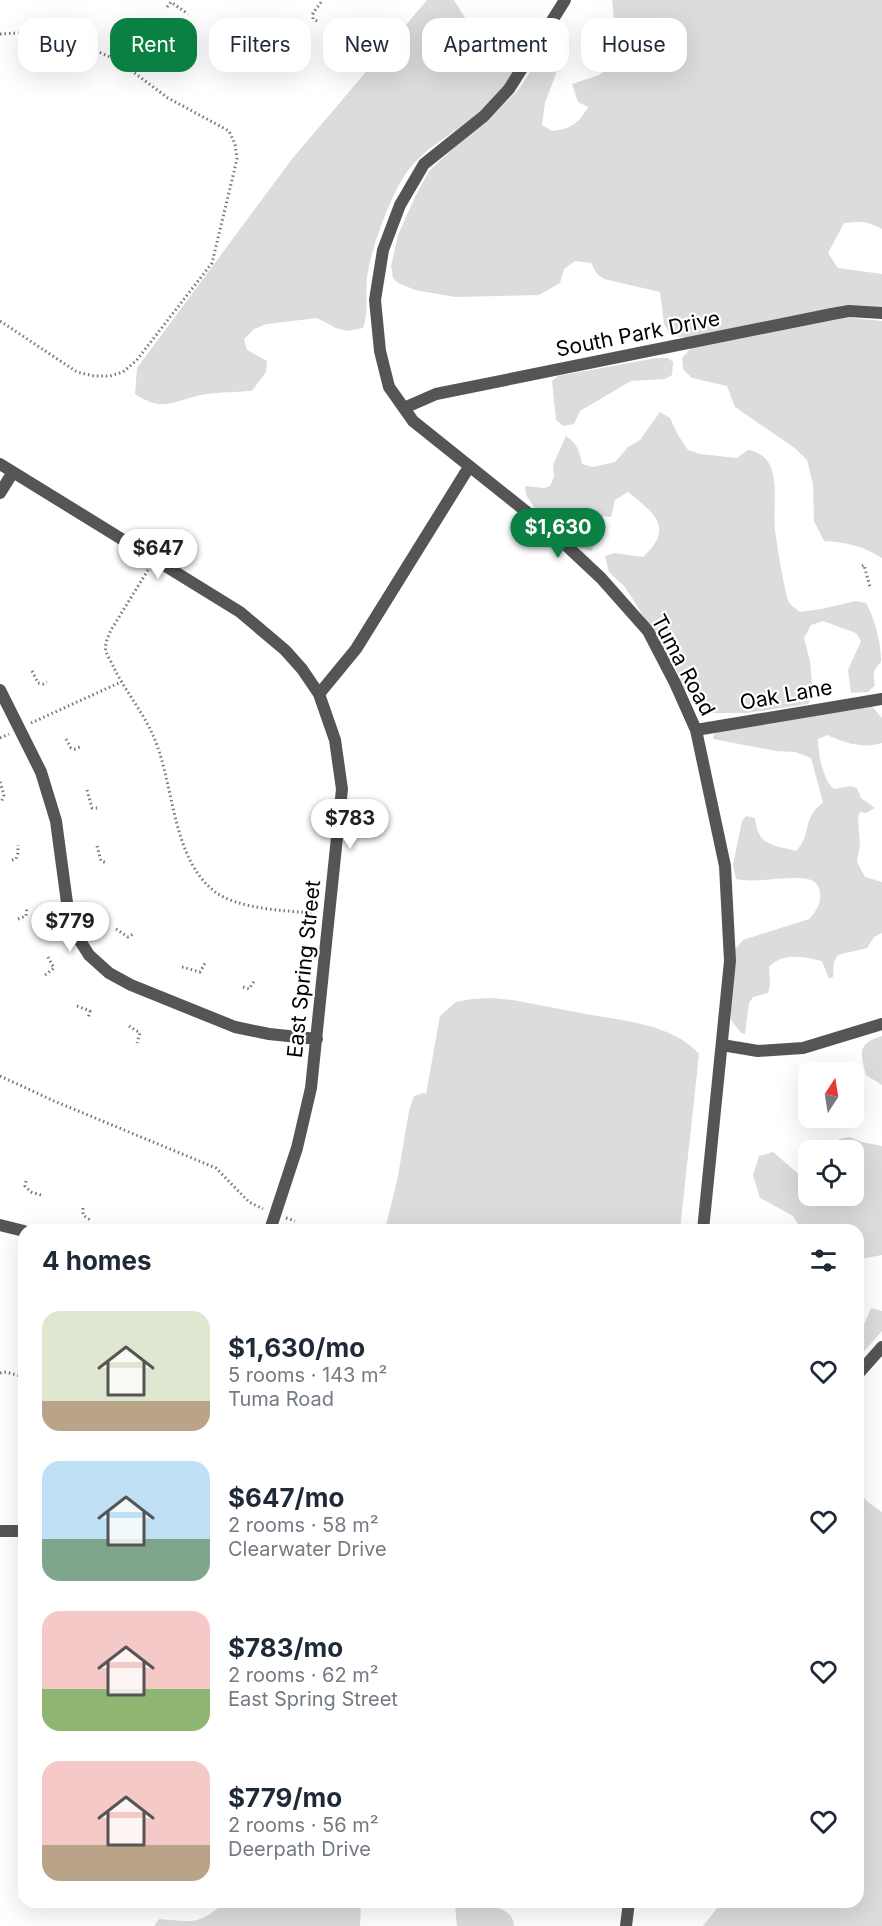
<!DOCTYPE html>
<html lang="en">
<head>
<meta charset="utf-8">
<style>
  :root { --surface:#fff; --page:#f6f6f7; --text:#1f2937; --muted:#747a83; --accent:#0b8043 }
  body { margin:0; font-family:Inter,sans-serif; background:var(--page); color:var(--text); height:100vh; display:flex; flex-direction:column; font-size:22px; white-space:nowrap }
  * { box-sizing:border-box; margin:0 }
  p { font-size:20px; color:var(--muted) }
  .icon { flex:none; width:33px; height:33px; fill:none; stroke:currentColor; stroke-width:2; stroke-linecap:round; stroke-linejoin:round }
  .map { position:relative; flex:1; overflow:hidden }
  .drawer { position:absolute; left:18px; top:1224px; width:846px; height:684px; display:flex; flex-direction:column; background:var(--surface); border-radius:18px; box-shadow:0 6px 24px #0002 }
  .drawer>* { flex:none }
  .hud { position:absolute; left:18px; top:18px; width:846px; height:54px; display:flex; gap:12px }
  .needle { width:39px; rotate:12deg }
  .tools { position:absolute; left:798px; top:1062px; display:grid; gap:12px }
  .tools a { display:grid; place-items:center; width:66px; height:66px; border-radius:12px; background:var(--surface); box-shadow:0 6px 24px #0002; font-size:30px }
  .price { position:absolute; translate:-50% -51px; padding:0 14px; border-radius:21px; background:#fff; color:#222; font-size:20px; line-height:39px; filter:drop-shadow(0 2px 3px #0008) }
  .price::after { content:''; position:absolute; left:50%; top:36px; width:18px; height:14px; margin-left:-9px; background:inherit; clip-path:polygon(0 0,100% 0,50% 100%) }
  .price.active { background:var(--accent); color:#fff }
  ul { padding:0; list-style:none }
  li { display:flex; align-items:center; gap:18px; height:150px; padding:0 24px }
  li span { display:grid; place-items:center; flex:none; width:168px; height:120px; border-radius:18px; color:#555 }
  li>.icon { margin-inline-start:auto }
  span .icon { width:72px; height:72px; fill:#fffc; stroke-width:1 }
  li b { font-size:26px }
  h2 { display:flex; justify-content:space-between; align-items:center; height:72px; padding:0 24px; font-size:26px }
  .pill { padding:0 21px; border-radius:18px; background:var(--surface); box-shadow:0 6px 24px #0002; font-size:21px; line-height:54px }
  .pill.active { background:var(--accent); color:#fff }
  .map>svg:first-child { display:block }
</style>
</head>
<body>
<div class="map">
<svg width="882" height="1926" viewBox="0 0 882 1926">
  <rect width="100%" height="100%" fill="#fff"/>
  <path fill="#dcdcdc" d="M427,0h27l26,42 34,3 7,3 2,9c-8,13 -16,27 -25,38 -7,8 -16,15 -24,21 -23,20 -49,31 -67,56 -16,22 -37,79 -40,106 -2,18 2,33 -4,50l-16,3 -11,-3 -19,-10 -50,6 -13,5 -10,10 3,11 20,11 -1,11 -14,19c-16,1 -35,1 -51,4 -29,6 -37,18 -66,-1l2,-26 155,-209z
    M612,0h270v229c-15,-8 -21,-8 -38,-6l-16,30 10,15 44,6v34l-191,30 -20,-2 -7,-12 -4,-32 -56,-13 -7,-5 -6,-11 -16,-2 -11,8 -4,14 -21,12 -84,2 -40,-7 -17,-7 -5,-5 -2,-12 7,-31 17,-38 14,-26 39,-36 23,-18 28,-28 11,-17 10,-11 10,-2 8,9 -13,35 -3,22 10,6c19,-2 27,-8 36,-24l-10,-5 -6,-18 27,-9 19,-15z
    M852,318l30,3v237c-20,-12 -35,-16 -58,-17l-10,-20 -1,-37 -6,-24 -11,-11 -61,-42 -8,-21 -35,-8 -9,-9 -1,-11 9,-10 139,-29z
    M656,358h12l5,4 -1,13 -7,4 -34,2 -51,30 -6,13 -11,2 -7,-6 -4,-39 6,-5z
    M660,412l10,6 8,17 10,15 12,4 37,4 11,-8c37,6 24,52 27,79 1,11 10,66 14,73 2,4 8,7 11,10l21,-3 35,-8 10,2c8,13 16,43 15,59 -8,7 -8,13 -6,23l-7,7 -17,1 -3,-23 13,-29 -5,-8 -33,-12 -12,4 -7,13 6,23 3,34 -5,9 -62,9h-38l-11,-7 -13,-18 -7,-17 -43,-70 -10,-15 -15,-14 -4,-16 9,-3 29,4c32,-30 11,-44 -15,-65l-13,8 -4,17 -35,-4 -1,4 10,9 9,16 -2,9 -13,-3 -45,-41 -8,-12 -1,-9 19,2 6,-2 4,-9 -1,-12 13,-29c11,7 14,16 16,28l11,3 22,-5 13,-15 12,-7z
    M871,705l11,13v25c-19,6 -37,0 -55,-8l-9,4c0,14 5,42 16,50l17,-3 6,2 4,10 14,10 -9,5 -6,-1 -2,6 2,26 -3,18 8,15 17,5v51l-8,4 -7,11 -29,7 -4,7 -1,15 -4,2 -7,-18c-18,-4 -39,-9 -53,6l1,18 -2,8 -15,4 -4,6 -4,31 -4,-1 -10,-13 -1,-19 5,-52 8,-9 66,-21c6,-6 12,-15 11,-24 0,-7 -3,-13 -9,-15 -20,-6 -52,4 -75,-1l-3,-14 9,-44 4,-5 9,2c3,28 17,27 41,33 13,-13 8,-24 17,-38 2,-4 7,-8 10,-11l-12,-44 -16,-6 -19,-1 -63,-12 1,-5 7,-3z
    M492,998l21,2c26,5 52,10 78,15 36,6 82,10 108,39l-19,176h-295l13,-54 11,-65 5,-15 9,-3 3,1 14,-78 16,-14 16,-3z
    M882,1036v49l-16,-10c-6,-22 -9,-32 16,-39z
    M850,1137l12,5 20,4v109l-22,4 -2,-1v-28h-56l-9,-14 -33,-18 -7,-23 6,-19 14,-4 29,25 6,2v17h46v-46h-25l10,-11z
    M871,1308l11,3v20l-24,27v-28l4,-1z
    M858,1491l10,11 14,10v414h-179l19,-24h136z
    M218,1902h143l-1,24h-206l5,-7c27,2 40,7 61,-13z
    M465,1902c16,1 49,4 49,24h-57l-2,-21z"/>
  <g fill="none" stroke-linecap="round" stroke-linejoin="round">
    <path stroke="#777" stroke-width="3" stroke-dasharray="1.5 3" stroke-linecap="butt" d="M167,7l4,-5 17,12
      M317,21l-4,-2v-6l9,-12
      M0,34l36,-2 31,6 50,22 51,38 61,33 6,13 2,15 -25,104 -76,98 -13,11 -13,4h-16l-17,-4 -77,-51
      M214,34l17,3 1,5
      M269,35l14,-4 4,6
      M161,549l4,-7
      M862,566l2,-1 6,22
      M148,570l-37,60c-3,7 -7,15 -5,22 2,5 6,11 8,16 11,22 27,42 37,63 24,49 19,125 63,160 22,18 72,20 101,22
      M32,671l6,12 5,1 4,-2
      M31,723l90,-41
      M0,738l9,-4
      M66,739l5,9 4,1 7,-3
      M0,782l4,13 -3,8
      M87,790l5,18h5
      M97,846l4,15 6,2
      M12,860l4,-1 2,-6v-8
      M18,919l8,-3 1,-9
      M116,929l12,8 7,-4
      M182,967l18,5 5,-9
      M45,975l9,-7 -6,-11
      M243,987l6,2 6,-9
      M77,1006l13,5 -2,8
      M129,1026l11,7 -3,10
      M0,1076l54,25 162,67 33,34 14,7
      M26,1181l-1,5 6,6 10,3
      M83,1208v7l7,5
      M286,1218l9,3
      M133,1230l2,-5
      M0,1373l6,-1 18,5"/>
    <path stroke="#555" stroke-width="12" d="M565,0l-56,89 -25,27 -60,48 -24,41 -17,45 -8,50 5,51 9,36 24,34 140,112 48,45 47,53 27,52 21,47 29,136 5,95 -27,269
      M404,408l32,-14 396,-80 17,-3 33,2
      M0,464l240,148 45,38 17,19 17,25
      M0,493l13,-21
      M0,690l41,82 15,49 14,104 19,30 20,18 22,12 104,42 34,7 48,5
      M696,730l186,-31
      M722,1045l36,6 45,-3 79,-24
      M0,1225l24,6
      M270,1230l27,-82 14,-60 31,-299 -7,-49 -16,-46 37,-45 113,-182
      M858,1374l24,-27
      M0,1531h24
      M626,1926l3,-24"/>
  </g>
  <g text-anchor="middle" stroke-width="4.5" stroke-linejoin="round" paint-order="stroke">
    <g font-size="21" fill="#000" stroke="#fff">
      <text transform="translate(638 334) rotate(-11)" y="7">South Park Drive</text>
      <text transform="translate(683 665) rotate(62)" y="7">Tuma Road</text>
      <text transform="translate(786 695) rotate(-10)" y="7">Oak Lane</text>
      <text transform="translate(304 969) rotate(-84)" y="7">East Spring Street</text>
    </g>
  </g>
</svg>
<div class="tools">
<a><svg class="needle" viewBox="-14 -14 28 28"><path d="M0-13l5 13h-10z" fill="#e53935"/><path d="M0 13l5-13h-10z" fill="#747a83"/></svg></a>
<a><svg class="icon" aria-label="locate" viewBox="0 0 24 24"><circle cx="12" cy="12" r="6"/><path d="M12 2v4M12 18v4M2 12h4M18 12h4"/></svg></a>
</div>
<b class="price active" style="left:558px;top:559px">$1,630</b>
<b class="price" style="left:158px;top:580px">$647</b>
<b class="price" style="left:350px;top:850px">$783</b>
<b class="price" style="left:70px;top:953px">$779</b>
<div class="hud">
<a class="pill">Buy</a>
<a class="pill active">Rent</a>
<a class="pill">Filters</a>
<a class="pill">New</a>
<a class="pill">Apartment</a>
<a class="pill">House</a>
</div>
<section class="drawer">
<h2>4 homes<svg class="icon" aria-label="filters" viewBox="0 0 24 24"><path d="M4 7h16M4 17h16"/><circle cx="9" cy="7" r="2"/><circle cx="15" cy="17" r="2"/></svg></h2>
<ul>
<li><span style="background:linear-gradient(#dfe7d0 75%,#b9a48a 0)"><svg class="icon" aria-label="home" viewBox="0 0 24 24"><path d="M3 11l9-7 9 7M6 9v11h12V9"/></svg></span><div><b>$1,630/mo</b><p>5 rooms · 143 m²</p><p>Tuma Road</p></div><svg class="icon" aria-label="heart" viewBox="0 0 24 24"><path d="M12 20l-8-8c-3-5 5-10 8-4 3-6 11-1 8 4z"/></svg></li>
<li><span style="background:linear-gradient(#bfe0f5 65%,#7fa58c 0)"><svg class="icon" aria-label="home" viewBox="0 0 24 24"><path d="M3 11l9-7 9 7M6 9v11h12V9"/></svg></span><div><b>$647/mo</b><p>2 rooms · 58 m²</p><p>Clearwater Drive</p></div><svg class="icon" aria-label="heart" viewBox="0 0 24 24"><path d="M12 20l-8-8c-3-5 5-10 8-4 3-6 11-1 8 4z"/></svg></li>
<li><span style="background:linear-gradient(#f6c9c9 65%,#8fb573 0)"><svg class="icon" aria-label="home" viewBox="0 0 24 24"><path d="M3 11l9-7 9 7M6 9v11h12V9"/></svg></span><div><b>$783/mo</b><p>2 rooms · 62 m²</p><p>East Spring Street</p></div><svg class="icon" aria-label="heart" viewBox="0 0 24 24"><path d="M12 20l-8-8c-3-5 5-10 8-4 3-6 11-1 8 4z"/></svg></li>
<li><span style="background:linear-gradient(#f6c9c9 70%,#b9a48a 0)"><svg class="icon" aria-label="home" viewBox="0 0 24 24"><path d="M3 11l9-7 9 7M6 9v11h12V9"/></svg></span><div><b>$779/mo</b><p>2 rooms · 56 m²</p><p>Deerpath Drive</p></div><svg class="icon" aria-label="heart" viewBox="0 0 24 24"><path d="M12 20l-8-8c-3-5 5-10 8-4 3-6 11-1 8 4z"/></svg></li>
</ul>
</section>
</div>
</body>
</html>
